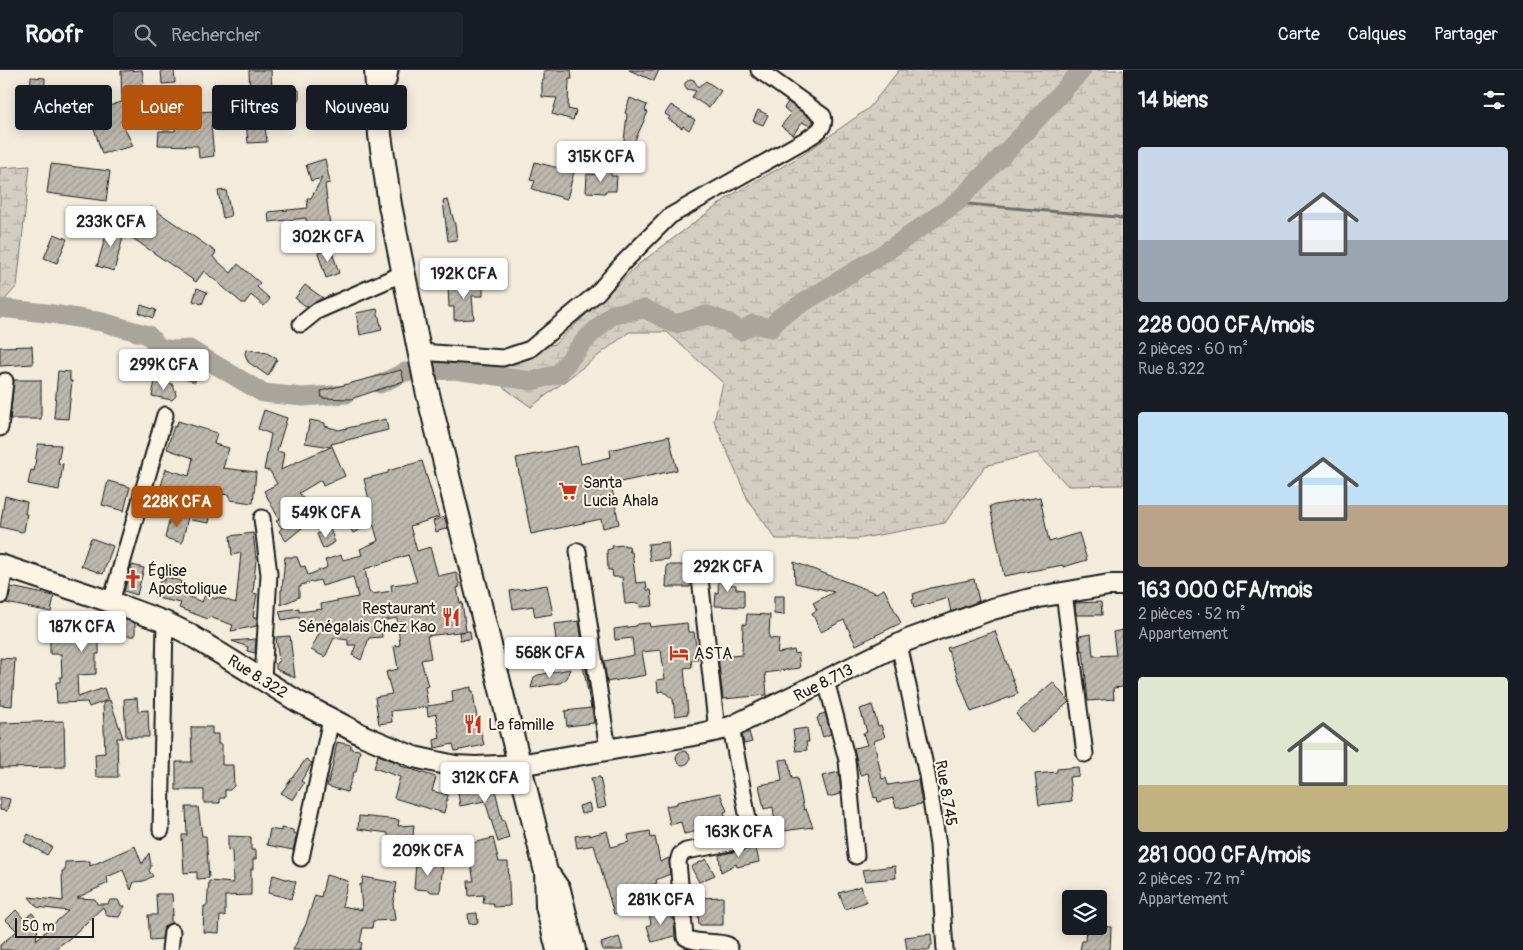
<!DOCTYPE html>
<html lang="fr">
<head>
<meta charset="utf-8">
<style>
  :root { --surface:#171b24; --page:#20242c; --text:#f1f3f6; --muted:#9ea1a6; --line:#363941; --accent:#b45309 }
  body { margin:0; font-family:Pangolin,sans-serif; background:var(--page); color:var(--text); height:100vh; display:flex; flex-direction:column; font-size:19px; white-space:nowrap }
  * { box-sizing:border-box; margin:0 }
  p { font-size:16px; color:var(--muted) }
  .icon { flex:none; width:28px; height:28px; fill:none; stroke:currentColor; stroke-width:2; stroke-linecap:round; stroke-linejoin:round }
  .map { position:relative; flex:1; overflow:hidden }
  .drawer { display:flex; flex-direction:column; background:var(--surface); width:400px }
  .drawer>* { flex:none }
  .banner { position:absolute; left:15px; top:15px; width:475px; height:45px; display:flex; gap:10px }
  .tools { position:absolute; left:1062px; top:820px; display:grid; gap:10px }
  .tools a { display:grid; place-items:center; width:45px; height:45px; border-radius:5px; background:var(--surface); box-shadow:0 2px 12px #0003; font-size:25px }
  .scale { position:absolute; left:15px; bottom:12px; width:79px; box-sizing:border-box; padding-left:5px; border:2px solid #1c1c1c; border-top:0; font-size:14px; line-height:18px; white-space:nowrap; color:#1c1c1c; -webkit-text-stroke:4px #fcf5e5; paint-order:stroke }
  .price { position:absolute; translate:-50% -42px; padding:0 11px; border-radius:5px; background:#fff; color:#222; font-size:16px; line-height:32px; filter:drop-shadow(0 1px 2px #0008) }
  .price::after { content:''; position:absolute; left:50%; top:30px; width:15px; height:11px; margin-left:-8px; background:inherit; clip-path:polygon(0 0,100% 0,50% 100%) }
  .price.selected { background:var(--accent); color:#fff }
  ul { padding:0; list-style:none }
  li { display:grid; align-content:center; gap:10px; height:265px; padding:0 15px }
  li span { display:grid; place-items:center; height:155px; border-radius:5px; color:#555 }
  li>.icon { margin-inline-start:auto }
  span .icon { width:90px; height:90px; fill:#fffc; stroke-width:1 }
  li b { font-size:21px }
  h2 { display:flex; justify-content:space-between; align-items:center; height:60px; padding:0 15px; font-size:21px }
  .pill { padding:0 18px; border-radius:5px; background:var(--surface); box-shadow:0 2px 12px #0003; font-size:18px; line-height:45px }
  .pill.selected { background:var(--accent); color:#fff }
  header { display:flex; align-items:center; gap:30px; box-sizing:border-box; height:70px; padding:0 25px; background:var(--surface); border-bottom:1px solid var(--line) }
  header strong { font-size:24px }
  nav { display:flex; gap:28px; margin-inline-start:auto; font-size:18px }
  .search { width:350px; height:45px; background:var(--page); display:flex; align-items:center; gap:12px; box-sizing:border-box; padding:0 18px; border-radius:5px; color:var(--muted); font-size:19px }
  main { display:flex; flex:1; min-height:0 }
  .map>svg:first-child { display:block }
</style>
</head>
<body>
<header>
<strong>Roofr</strong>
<div class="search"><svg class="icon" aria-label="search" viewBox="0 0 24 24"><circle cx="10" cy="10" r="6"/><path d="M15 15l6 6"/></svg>Rechercher</div>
<nav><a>Carte</a><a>Calques</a><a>Partager</a></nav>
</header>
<main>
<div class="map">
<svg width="1123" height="880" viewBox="0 0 1123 880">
  <defs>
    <pattern id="wetland-marsh" width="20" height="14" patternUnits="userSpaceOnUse" patternTransform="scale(1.25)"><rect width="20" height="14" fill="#d3cec1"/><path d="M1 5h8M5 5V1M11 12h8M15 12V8" fill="none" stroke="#b5b0a5"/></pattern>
    <pattern id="building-hatch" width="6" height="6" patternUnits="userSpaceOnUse" patternTransform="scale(1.25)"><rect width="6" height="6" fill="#beb9ae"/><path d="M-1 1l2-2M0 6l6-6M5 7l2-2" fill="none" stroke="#a39e95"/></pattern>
  </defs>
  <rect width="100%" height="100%" fill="#f3ecdd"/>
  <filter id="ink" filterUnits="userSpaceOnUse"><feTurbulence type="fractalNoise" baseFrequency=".02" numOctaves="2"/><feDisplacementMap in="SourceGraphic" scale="10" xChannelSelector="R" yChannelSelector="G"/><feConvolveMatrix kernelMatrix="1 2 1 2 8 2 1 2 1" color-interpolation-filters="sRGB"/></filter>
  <g filter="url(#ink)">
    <path fill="url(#wetland-marsh)" stroke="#78756e" d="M899,0h224v415l-55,1 -31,-33 -52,13 -40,57 -88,16h-81l-28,-39 -34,-79 9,-38 -56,-51h-38l-98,75 -28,-20v-29l27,-9 25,-5 84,-80 91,-68 71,-40 68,-48z
      M30,96l-13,120 -14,16 -3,1v-135z"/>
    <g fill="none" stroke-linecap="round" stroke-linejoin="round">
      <path stroke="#716e68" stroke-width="3" d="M956,133l161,14 6,2"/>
      <path stroke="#aaa59b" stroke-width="19" d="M0,238l46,5 56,9 46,13 12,13 13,2 16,-1 74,44 40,4 43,-3
        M380,314l25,-12 49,-2 78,11 26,-7 27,-34 28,-26 32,-5 30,15 32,-9 20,7 14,9 12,-7 18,4 9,-11 104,-64 72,-50 68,-70 58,-63"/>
    </g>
    <path fill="url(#building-hatch)" stroke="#1c1c1c" fill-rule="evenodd" d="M142,0l2,14 -5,1v21l8,-1v13l-26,2 12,26 -31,8 -13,-42 33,-10 -1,-31z
      M161,0h13l1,13 -13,1z
      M249,0h22l1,22h-13l4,35h2l2,15 -19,1 -2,-22 -22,4h-13l3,31 -15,2 -1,-12 -40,-1 1,-14h16l1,-7h6v-18h15v6l39,-2v-2l14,-2z
      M544,0h27l1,9h-3l-1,30 8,2 -3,9 -21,-6 5,-16 -15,-1v-17h2z
      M629,0h30l-5,11z
      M31,7l14,1 -1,41h-16z
      M690,9l4,1 4,7 8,-6 15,10 -12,17 -17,-11 4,-6 -9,-2 -2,-3v-3z
      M290,19l9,1v11h-10z
      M630,28l17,7 -2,6 3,1 -18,39 -7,-1 4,-36 -2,-1z
      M788,32l26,19 -4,5 -8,-4 -9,13 -12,-9 10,-12 -7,-6z
      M671,35l24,15 -6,10 -6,-4 -1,2 -14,-9 2,-2 -5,-3z
      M758,40l10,5 -5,10 -10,-4z
      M325,89l5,24 -5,1 5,42 -3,1 1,7 -9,2v-4l-11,2 -2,-16 -37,4 -1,-10 40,-4 -1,-10h4l11,-20 -11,3 -5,-16z
      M535,92l39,10 -7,27 -35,-10 3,-8 -5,-1z
      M51,94l59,7 -4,30 -59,-8z
      M602,100l9,1v5h6l-1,15h-11v2l-19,-1 1,-18 15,1z
      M226,120l5,26 -8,2 -5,-27z
      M448,130l7,25 2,15 -9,1 -5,-40z
      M151,137l65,45 -3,5 18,16 7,-9 22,19 -3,4 13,12 -6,7 -13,-11 -6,8h-3l-38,-32 -8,11 -65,-45z
      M109,155l16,5 -11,41 -17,-5z
      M54,164l13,5 -10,24 -13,-5z
      M331,179l8,24 -13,5 -8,-25z
      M472,213h11v13h-11l2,23 -20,1v-13h-5l-1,-20 24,-1z
      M305,215l18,13 -16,9 -12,-9z
      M197,218l10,4 -5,12 -9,-3z
      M141,235l15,5 -3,8 -14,-5z
      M377,239l5,21 -22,5 -4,-22z
      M32,276l1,18 -33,2v-19z
      M246,279l21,4 10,6 -9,17 -20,-14 -3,-8z
      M142,288l6,3 2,8 -5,12 -12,-5 5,-13z
      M182,293l17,5 -4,14 -16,-5 -3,-9z
      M401,300l3,11 -53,18 -29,-1 -1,-7z
      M58,301l12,1v9h2l-4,38 -14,-1z
      M14,310h27v39h-31z
      M155,311l17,3 3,6 1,6 -4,4 -20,-4z
      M264,340l23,8 -10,33 7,2 -3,17 15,-8 35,-15 -26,-4 5,-23 15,3v3l14,4 47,-11 2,11 -57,14 14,32 -22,10 -2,-6 -22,13 19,26 -9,7 -2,-2 -21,17 -7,-10 3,-3 -6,-7 3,-2 -15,-28 13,-7 -7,-13 -6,-1 7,-36 -13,-5z
      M178,351l39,12 -3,11 15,4 -6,20 33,4 -3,31 -23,-3v-5l-16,-2 -5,30 -18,-3 4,-30 -16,-3 -1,3 -17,-4 5,-17 23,7 4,-18 -26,-9 7,-23 2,1z
      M669,366l8,34 -66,14 8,40 -16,4 -2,-9 -70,15 -15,-76 61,-12 4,18 30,-7 -1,-7z
      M38,374l23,1 -3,18 5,1 -4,26 -31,-6 3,-14 3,1z
      M422,391l17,56 -29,9 7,25 13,-4 8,29 18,-4 4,15 -3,1 3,15 2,-1 4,29 -39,5 4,22 -10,2 7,26 -3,1 3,19 25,-4 -1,-11 19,-4v4h2l2,17 9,37 -29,6 -2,-7 -18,4 -1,-8 6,-2 -4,-24 -8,2 -1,-9 -36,4 1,11 -13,2 -4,-27 17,-3 -6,-22 12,-3 -4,-23 6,-1 -3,-27 -16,3 1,16 -13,1 -8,22 -9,-5 4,-10h-8v-5l-14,-2 -9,19 -14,-7 13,-27 -23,4 -2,-10 -17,3 -3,-9 20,-3v4l23,-3 -1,-5 37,-7 -5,-20 -31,9 -2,-6 -19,5v2h-2v10l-18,8v-15h1l3,-33h12l4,10 4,-1 3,9 18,-7 1,-2 -2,-6 16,-5 2,5 19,-5 -2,-6 18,-8 -5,-18 -20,10 -6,-11 22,-11v-2l2,-1 -7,-29 24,-6v-2zM408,485l9,27 -26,3 1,6 -20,3 -1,-2h-2l-4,-23z
      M108,411l22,6 -6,24 -22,-6z
      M5,426l22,6 -2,12h2l-3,17 -2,1 -22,-5z
      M1040,427l9,45 30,-9 8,27 -24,7v-2l-59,11 -14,-70z
      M171,443l17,4 -6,26 -17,-5z
      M444,447l4,11 -12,4 -3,-11z
      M330,459l5,13 -12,7 -6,-15z
      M253,463l3,26 -3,34 4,1 -4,23 4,1v8l-26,5 2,-6 -24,-8 -1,2 -29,-11 2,-5 -25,-5 4,-18 4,1 2,-4 15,4 -2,12 23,9 3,-7 11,4 1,-2 19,6 5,-50 -9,2 -2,-19z
      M91,468l22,8 -10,28 -22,-8z
      M668,472l1,17 -19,2 -2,-17z
      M625,475v1h4l1,6h2l4,31 10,-1 1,8h4l2,16 -13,1 -1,-4 -14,1 -3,-27h-9l-1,-7h-4l-1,-20 6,-2 -1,-2z
      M794,492l82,31 8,-4 17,34 -45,22 -12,-25 -23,12 -9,-19 5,-3 -4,-7 21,-11 -39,-9z
      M132,495l12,3 -7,27 -13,-4z
      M667,495h24l-1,22h-24z
      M719,497l9,2 -4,15 12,1v4l8,1v17l-29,-1 1,-13h2z
      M974,509l5,22 -28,11 -3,-14 -34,10 -2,-8 2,-1 -1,-5 18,-6z
      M547,515l6,29 -18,3 -2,-11 -20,3 -3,-18z
      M11,517l43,9 -3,16 -45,-9 3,-5z
      M774,526h10v19l-10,-1z
      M1101,532l1,13h-26l-1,-12z
      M747,544l23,1 -1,23 10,1 -2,14 17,-3 1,4 3,-1 2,15 -35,5 2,22 -44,4 -5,-42 24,-2 1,-31h3z
      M53,549l73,1 9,3v13h-36v18h-3v20l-19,1 1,22 26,-9 4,12 -19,7 -2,-5 -30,1 -1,-21h4v-5h2l-1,-23h-11v-17h3z
      M579,551l15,102 -27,3 -2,-15 26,-3 -11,-58 -42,6h-5l-1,-5 3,-5 -1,-3 22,-3 -2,-16z
      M649,553l1,4 37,-4 1,9h6l4,28h-7l1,7 -8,1 4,46 -13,2 -2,-17 -10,-8 -5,1 -1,-12 8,-1 -4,-29 -19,2 4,23 -39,7 -3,-21 30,-6 -2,-17 -17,2 -1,-11 22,-3 2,-2z
      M1123,560v57l-10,1 1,11 -26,2 -5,-51 -2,1 -2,-15 12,-2 2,22 23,-1 -3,-23z
      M470,561l1,8 -11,1 -1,-8z
      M995,561l23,63 -47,18 -24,-64z
      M290,566l5,42 -19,-9v-6l3,-1 -3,-25z
      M256,569l-1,14 -8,-2 1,-4 -16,-6z
      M0,588l15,1 -3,47 -12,-1z
      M570,599l-3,9 -7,5 -29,5 3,-11 4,-2z
      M1053,612l16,20 -37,31 -16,-19z
      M137,628l1,13 10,-1 1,27h-23l-2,-38z
      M110,630l13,38h-6l1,39h-22l-1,-23 10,-1 -2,-50z
      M872,635l6,21 3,-1 4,12 -11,4 8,38 4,-1 2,7 30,-5 4,24 -22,4v-1h-4l-3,-9 -15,4 -1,-5 -3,1 -6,-25 -8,2 -6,-27 13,-3 -4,-12 4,-1 -7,-23z
      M825,643l6,21 -8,3 -6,-19 2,-1v-2z
      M64,651l1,46 -65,1v-45z
      M191,657h21v7h6v10h4v21h11l1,21 -4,4h-5v8h-5v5h-16v-13h-28v-28h16z
      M807,658l2,14h-3l1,8 -11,1 -3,-21z
      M749,662l3,10 -8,2 -2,-9z
      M337,672l14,3v4l9,1 -4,22h-2l-7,20 -20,-6 5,-17z
      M676 688a7 7 0 1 1 14 0a7 7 0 1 1-14 0Z
      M378,685l23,9v2l35,11 -4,14 16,4 -4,18 -50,-15 6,-21 -26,-9z
      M306,689l6,4 -1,2 -10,16 3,2 -11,17 -12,-7z
      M788,689l4,20 5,-1 7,32 2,-1 7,18 -37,5 -3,-25 -9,2 -5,-24 23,-4 -3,-21z
      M1078,697l1,9 -10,1 3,24 -33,4 -4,-31 22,-2v-3z
      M839,702l2,22 -13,3 -6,-21z
      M600,707l6,30 -9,2 -6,-31z
      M493,711l9,39h2l5,18 -11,4 -13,-41 -25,5 -3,-19z
      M720,723l7,18 -3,1 3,13 -43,9 -3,-12 -11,3 -4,-19 11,-2v-2z
      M0,727l10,2 -3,12 -7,-1z
      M589,733l2,9 -10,2 -2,-8z
      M186,737h12l4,29h4l3,42 -12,1v-7l-13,1 -2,-38h5z
      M359,746l40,4 -1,6 16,-1 -1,11h-15l-1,17 -10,-1 1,-19 -30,-4z
      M281,758l12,2v3l4,1 -4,16 -26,-5 3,-16 11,2z
      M607,761l4,16 18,-5 -1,-7 22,-4 1,7 4,-1 5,25 9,-4 1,16 -14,6 1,3 -23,8 4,16 -24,7 -20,-69 -17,3 -2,-12 14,-2v2z
      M28,764l24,13 -5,8 -23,-13z
      M228,766l23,1v13h5v9h-3v10h-2v26l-26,1v20h-5l-1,17 -16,-1 1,-26h3l2,-25 24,2 -1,-33 -4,1z
      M493,768l6,24h9l2,44 -16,1 -1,-4h-10l1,-8 -15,1 -1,-15h6l-5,-26 2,-1 -2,-10z
      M755,773l4,19 -22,5 -1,-3 -15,8 -2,-17 29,-6 4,-2z
      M135,776l7,18 7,-11 2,13 -2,5 4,5 -9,5 -10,1 -3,8 -8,-20 -16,7 1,6 -31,15 18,1 2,5h11l2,-4h8l3,6h4l-6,11 -12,-1 -4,-9 -33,31 -17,12h-53v-5l17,-14 -11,-11 10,-10 8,9 8,-6 7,8 -3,19 32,-29 -31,-4 -8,-10 34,4 -1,-30h3v-9l25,-1v5z
      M706,789l9,16 -16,7 -8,-15z
      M416,793l27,1 -3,28h-9l-2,-2 -15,-1z
      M895,796l1,12 -31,3 -3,-11z
      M273,805l23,7 -5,17 -23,-6z
      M326,805l22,6 -6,25 20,4 -2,-26 2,1 1,-8 34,6 -4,20 2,17 -22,1 -1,7h-9l-3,14 2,1 -2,7h-67l13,-26 9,-29 6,2z
      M861,816l5,16 -21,7 -6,-16z
      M156,824h16l1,21h-2v8l-7,4 -2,12 -12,1 -2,-25h9z
      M723,827v28h-24l-2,-27z
      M669,840l2,9 3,-1 1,18 -23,6 -5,-16 4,-2 -2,-11z
      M477,843l1,10 -9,1 -1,-10z
      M1086,856l25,1 -1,23h-30l2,-9h3z
      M931,864l1,11 -2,1v4h-23l-2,-13z
      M619,867l4,13h-20l-2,-7z"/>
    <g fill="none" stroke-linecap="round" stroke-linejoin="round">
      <g stroke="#1c1c1c" stroke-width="19">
        <path id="minor" d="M377,21l11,-10 2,-11
          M301,254l16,-13 87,-38
          M420,282l83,6 27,-9 67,-56 26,-30 47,-47 133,-75c10,-6 24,-12 20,-25l-64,-46
          M0,358l5,-47
          M262,448l7,56 -6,105
          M578,481l30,199
          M700,508l17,153
          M1064,523l21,161
          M0,526l5,-28
          M111,532l54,-187
          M899,574l28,131 11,70 7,105
          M826,611l21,79 9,96
          M161,760l4,-208
          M301,788l30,-139
          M170,880l2,-18
          M730,880l-2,-5c-14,-5 -32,0 -43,-8l-7,-75 2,-7 6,-4 60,-11 4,-10 -19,-103"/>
      </g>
      <g stroke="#1c1c1c" stroke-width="24">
        <path id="major" d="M0,495l111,37 54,20 22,11 110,68 67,35 50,21 41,9 21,1 43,-2 181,-31 31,-7 177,-87 84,-31 47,-12 70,-12h14"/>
      </g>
      <g stroke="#1c1c1c" stroke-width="26">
        <path id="highway" d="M376,0l4,65 10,70 37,185 119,482 1,34 11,44
          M550,807l9,13 15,60"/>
      </g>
      <use href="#minor" stroke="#fcf5e5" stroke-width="15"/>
      <use href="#major" stroke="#fcf5e5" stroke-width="20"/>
      <use href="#highway" stroke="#fcf5e5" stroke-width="22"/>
    </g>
  </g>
  <defs>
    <g id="supermarket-bare" transform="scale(1.5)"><path d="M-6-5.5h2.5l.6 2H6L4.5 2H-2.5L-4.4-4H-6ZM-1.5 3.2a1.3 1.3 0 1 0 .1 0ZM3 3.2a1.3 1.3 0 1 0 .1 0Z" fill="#c8321e" stroke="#fcf5e5" stroke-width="2.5" paint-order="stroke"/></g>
    <g id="church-bare" transform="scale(1.5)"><path d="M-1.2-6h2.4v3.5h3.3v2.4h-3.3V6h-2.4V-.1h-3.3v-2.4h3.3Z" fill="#c8321e" stroke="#fcf5e5" stroke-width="2.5" paint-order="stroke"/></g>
    <g id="restaurant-bare" transform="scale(1.5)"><path d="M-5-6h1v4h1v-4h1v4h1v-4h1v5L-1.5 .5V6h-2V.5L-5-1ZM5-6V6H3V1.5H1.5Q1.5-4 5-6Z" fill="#c8321e" stroke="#fcf5e5" stroke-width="2.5" paint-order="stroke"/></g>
    <g id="hotel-bare" transform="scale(1.5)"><path d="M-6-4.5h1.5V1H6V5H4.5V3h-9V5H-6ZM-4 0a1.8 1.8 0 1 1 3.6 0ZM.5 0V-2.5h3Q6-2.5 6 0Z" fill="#c8321e" stroke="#fcf5e5" stroke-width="2.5" paint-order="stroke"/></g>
  </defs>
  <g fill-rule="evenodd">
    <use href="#supermarket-bare" x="568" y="421"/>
    <use href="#church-bare" x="133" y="509"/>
    <use href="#restaurant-bare" x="451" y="547"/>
    <use href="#hotel-bare" x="679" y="583"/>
    <use href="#restaurant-bare" x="473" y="654"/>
  </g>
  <g text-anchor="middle" stroke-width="4" stroke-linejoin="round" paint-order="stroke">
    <g font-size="16" fill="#1c1c1c" stroke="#fcf5e5" text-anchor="start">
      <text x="583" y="418">Santa<tspan x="583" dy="18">Lucia Ahala</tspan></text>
      <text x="148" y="506">Église<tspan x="148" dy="18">Apostolique</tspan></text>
      <text x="436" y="544" text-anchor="end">Restaurant<tspan x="436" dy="18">Sénégalais Chez Kao</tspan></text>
      <text x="694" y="589">ASTA</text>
      <text x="488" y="660">La famille</text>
    </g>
    <g font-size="16" fill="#1c1c1c" stroke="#fcf5e5">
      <text transform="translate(258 606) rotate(32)" y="6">Rue 8.322</text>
      <text transform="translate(823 612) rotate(-27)" y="6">Rue 8.713</text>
      <text transform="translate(947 723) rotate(80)" y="6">Rue 8.745</text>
    </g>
  </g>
</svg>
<div class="tools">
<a><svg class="icon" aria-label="layers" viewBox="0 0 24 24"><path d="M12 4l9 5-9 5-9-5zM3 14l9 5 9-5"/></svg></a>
</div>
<div class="scale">50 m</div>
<b class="price" style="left:601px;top:113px">315K CFA</b>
<b class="price" style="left:111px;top:178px">233K CFA</b>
<b class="price" style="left:328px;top:193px">302K CFA</b>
<b class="price" style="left:464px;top:230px">192K CFA</b>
<b class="price" style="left:164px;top:321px">299K CFA</b>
<b class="price selected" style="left:177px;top:458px">228K CFA</b>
<b class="price" style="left:326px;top:469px">549K CFA</b>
<b class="price" style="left:728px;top:523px">292K CFA</b>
<b class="price" style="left:82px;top:583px">187K CFA</b>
<b class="price" style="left:550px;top:609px">568K CFA</b>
<b class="price" style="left:485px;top:734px">312K CFA</b>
<b class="price" style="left:739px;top:788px">163K CFA</b>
<b class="price" style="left:428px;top:807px">209K CFA</b>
<b class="price" style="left:661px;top:856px">281K CFA</b>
<div class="banner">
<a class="pill">Acheter</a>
<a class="pill selected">Louer</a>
<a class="pill">Filtres</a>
<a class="pill">Nouveau</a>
</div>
</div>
<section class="drawer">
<h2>14 biens<svg class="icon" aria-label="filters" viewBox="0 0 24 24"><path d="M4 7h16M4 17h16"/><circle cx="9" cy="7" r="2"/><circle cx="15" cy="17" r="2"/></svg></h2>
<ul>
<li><span style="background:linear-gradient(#c9d6e8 60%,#9aa5b1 0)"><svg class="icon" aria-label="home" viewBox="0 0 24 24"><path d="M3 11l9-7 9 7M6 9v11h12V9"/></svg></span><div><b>228 000 CFA/mois</b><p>2 pièces · 60 m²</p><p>Rue 8.322</p></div></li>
<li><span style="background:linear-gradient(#bfe0f5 60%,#b9a48a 0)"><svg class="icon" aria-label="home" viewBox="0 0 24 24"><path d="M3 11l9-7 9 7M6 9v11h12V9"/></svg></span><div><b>163 000 CFA/mois</b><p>2 pièces · 52 m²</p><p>Appartement</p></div></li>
<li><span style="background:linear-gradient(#dfe7d0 70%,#c2b280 0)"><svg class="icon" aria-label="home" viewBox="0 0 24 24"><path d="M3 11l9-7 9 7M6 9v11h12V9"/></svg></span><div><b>281 000 CFA/mois</b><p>2 pièces · 72 m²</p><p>Appartement</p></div></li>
</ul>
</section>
</main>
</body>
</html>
